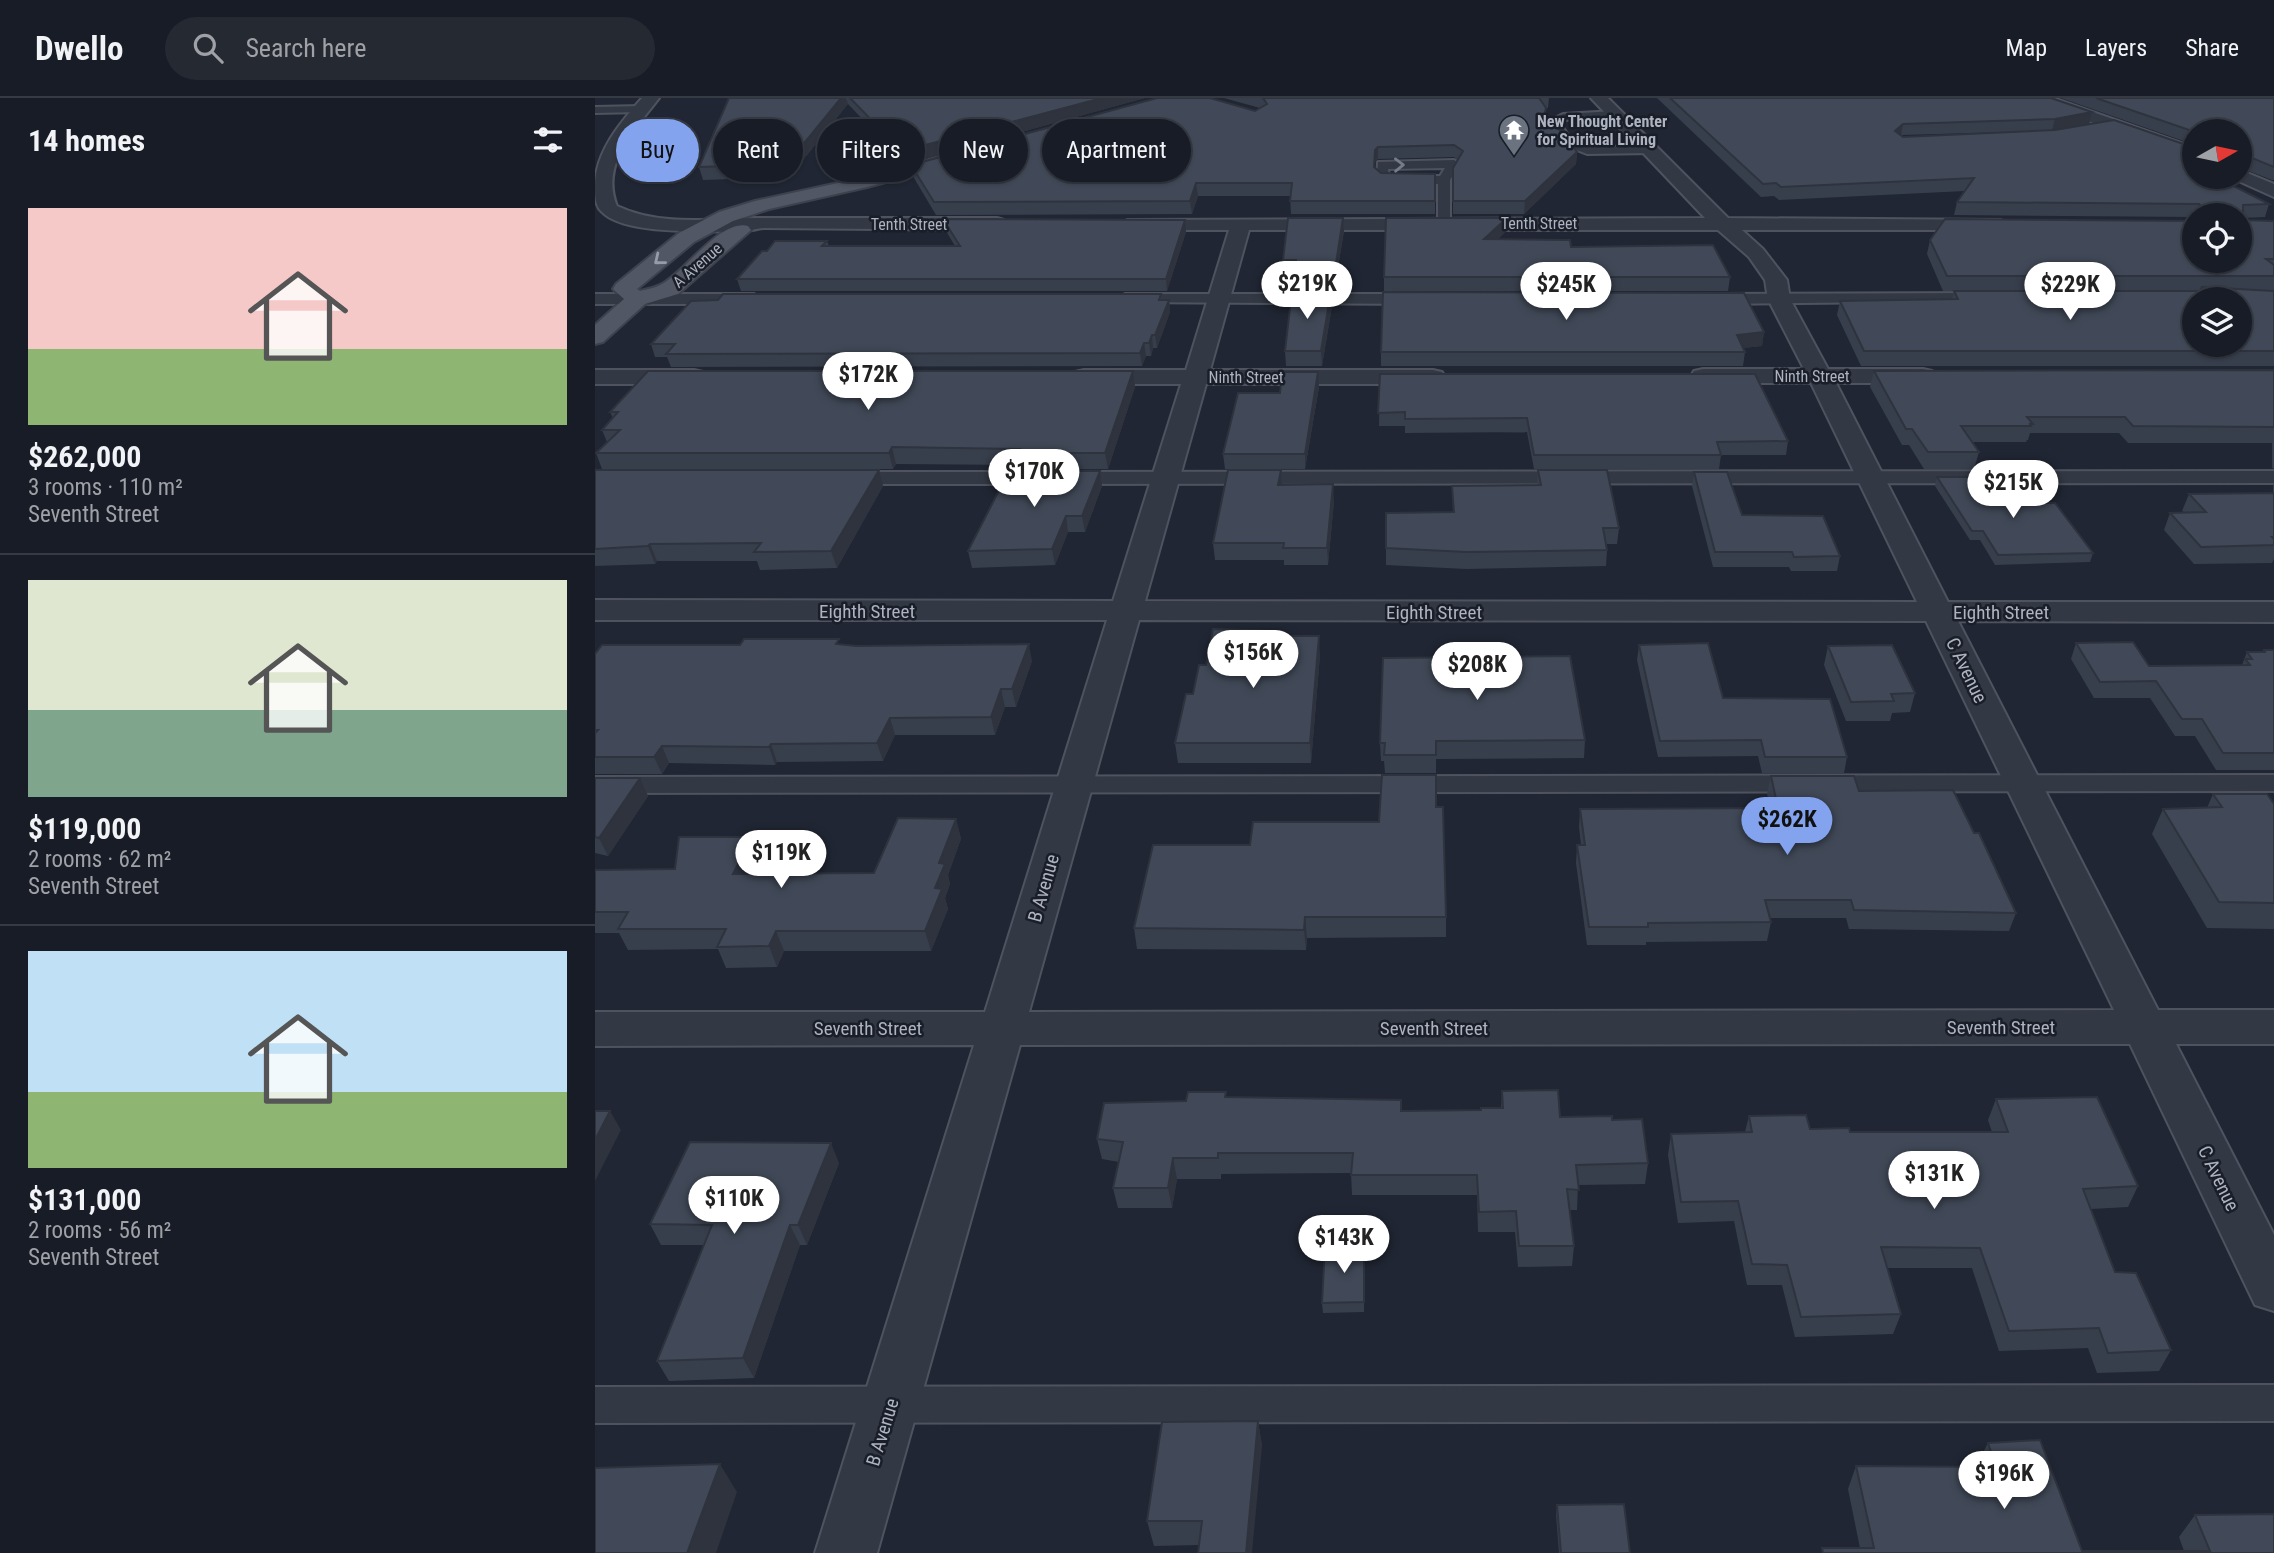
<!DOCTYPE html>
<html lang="en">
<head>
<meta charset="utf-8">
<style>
  :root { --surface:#181c26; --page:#252932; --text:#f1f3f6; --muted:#9fa1a7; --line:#363a43; --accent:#84a3ef }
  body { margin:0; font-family:"Roboto Condensed",sans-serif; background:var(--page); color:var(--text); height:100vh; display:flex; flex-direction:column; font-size:26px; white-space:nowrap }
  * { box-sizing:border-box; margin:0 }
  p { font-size:23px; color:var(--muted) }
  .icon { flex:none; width:38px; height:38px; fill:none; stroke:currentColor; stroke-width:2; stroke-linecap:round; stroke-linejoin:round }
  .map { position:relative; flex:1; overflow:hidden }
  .sheet { display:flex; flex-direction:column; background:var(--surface); width:595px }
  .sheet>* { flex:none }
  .guide { position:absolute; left:21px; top:21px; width:665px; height:63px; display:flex; gap:14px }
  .needle { width:46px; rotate:81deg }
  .fabs { position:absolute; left:1587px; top:21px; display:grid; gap:14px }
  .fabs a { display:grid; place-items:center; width:70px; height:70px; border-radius:50%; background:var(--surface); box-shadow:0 2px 5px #0004,0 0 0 2px var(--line); font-size:35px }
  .price { position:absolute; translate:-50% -60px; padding:0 16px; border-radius:24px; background:#fff; color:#222; font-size:23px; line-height:46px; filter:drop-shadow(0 2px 4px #0008) }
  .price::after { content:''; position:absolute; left:50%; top:42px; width:21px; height:16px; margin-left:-10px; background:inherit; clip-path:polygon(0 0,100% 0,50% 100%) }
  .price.on { background:var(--accent); color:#111 }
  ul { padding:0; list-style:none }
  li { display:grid; align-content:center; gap:14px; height:371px; padding:0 28px }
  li+li { border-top:2px solid var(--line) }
  li span { display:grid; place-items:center; height:217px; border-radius:0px; color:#555 }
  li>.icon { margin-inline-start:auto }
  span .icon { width:126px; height:126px; fill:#fffc; stroke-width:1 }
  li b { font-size:30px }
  h2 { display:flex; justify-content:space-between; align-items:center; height:84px; padding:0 28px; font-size:30px }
  .chip { padding:0 24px; border-radius:32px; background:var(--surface); box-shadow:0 2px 5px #0004,0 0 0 2px var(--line); font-size:24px; line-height:63px }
  .chip.on { background:var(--accent); color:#111 }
  header { display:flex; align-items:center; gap:42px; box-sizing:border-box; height:98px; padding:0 35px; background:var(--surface); border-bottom:2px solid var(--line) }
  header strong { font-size:33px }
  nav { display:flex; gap:38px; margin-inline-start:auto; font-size:24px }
  .search { width:490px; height:63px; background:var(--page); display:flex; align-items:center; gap:18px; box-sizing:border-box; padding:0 24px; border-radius:38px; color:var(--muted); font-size:26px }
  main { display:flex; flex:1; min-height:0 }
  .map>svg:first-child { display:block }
</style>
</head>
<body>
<header>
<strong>Dwello</strong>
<div class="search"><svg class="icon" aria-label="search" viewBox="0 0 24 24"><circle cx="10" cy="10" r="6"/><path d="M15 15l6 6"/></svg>Search here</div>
<nav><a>Map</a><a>Layers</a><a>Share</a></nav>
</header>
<main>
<section class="sheet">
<h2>14 homes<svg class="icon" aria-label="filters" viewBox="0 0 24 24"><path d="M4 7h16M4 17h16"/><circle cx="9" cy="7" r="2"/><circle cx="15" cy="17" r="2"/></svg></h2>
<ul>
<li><span style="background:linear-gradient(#f6c9c9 65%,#8fb573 0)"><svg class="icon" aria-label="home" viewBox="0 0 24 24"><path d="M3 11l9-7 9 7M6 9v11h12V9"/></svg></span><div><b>$262,000</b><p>3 rooms · 110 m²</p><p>Seventh Street</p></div></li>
<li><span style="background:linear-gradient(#dfe7d0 60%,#7fa58c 0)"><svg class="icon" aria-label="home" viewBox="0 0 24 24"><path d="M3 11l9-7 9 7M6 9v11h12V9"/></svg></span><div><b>$119,000</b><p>2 rooms · 62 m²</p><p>Seventh Street</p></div></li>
<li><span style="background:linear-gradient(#bfe0f5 65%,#8fb573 0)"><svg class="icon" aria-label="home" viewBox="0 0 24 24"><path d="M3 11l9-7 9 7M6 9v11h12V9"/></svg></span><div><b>$131,000</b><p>2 rooms · 56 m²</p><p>Seventh Street</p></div></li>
</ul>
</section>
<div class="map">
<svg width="1679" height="1455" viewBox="0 0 1679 1455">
  <rect width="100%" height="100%" fill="#202633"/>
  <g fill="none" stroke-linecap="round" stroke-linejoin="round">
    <g stroke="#4e535f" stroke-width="4">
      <path id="service" d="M0,9l46,-1 6,3 -6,3 -46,1z
        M1020,13l4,1v4l-54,4 -5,3 12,18 20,6 58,-1 4,1v6l-67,1 -23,-9 -17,-23 16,-8z
        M859,62l6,4 -10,16v46l-5,1 -7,-4v-39h-55l-6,-4 1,-18zM850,70l-5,8h-51l-1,-7z
        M1391,195l8,5 -3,3 -278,3 -8,-5 8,-5z
        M0,196h159l8,5 -8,5h-159z
        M530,196h294l8,5 -8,5 -299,-2 -3,-3 3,-3z
        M1679,373v12l-1429,1 -9,-6 9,-6z
        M1679,677v16l-1679,2v-16z
        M1679,1287v36l-1679,2v-36z"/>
    </g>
    <g stroke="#4e535f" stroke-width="4">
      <path id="minor" d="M996,0h17l120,120 273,2 3,4 -3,4 -7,2h-252l21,19 24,31 3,19 38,70h95l9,2 3,5 -3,5 -9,2h-87l112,219h326v20l-316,-1 200,389h116v34h-98l98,191v76l-19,-6 -125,-261 -1110,1 -143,508h-62l159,-508 -379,1v-34h390l122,-392h-512v-20l518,1 68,-217h-97l-9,-2 -3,-5 3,-5 9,-2h102l43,-140h-95l-7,-2 -3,-4 3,-4 578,-2zM654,132h469l31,27 16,23 3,19 36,70h-101l-9,2 -3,5 3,5 9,2h108l106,219 -772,-1 61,-217h227l9,-2 3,-5 -3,-5 -9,-2h-223zM544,522l787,1 188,389 -1085,2z
        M1435,0h23l142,50v11l-163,-58z
        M1645,72l34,14v13l-40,-18 -2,-2h8z
        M159,120h243l7,2 3,4 -3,4 -7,2 -250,-2 -3,-4 3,-4z
        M0,272h99l9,2 3,5 -3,5 -9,2h-99z"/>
    </g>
    <g stroke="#4e535f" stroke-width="4">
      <path id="tertiary" d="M47,0h17c-24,32 -59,65 -42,108 42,20 92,13 137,12l7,2 3,4 -3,4c-22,6 -48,3 -70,3 -23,0 -73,-2 -89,-19 -7,-6 -7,-17 -7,-25 0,-35 25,-64 47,-89z"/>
    </g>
    <g stroke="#3d424e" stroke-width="4">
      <path id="primary" d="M367,53l6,1 3,4 -3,4 -101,27 -98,22 -36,12 -39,21 -57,47 3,2c7,-2 16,-3 22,-7 23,-12 58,-65 86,-58l3,4 -73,64 -33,10 -42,38 -8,2v-19l29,-26 -11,-10 3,-5 63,-51 40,-21 36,-11 111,-24z"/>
    </g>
    <use href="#service" fill="#333944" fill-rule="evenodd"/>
    <use href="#minor" fill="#333944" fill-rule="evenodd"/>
    <use href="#tertiary" fill="#333944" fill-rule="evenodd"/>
    <use href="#primary" fill="#515764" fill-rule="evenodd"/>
  </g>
  <path fill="#383f4c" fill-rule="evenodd" d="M134,0h416l-239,66 -10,-17 -6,1 -42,-44 -53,66 -24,1 -6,7 -62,2 -4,-13z
    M629,0h325l-1,10h-2v5l31,39 -1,12 -52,50h-71v-46l5,-8 -4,-3 -76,2 -3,3v6l6,5 54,1v40h-144l-1,-18h-92l-6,18 -256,1 -22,-37 -3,-13 344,-54 5,-3z
    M1062,0h394l41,14 -3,12 149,60h-7l38,20 -4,13 -22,1v2l31,1v145h-413l-24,-51 3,-14 112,-2 2,-8 246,-1 -257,1 -16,-37 3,-14 265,21 45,-46h-45v2l-241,-2 3,-13 8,-11 -186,9 -5,-4 -13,1zM1412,34l-104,5 -1,-2z
    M1466,0h213v82h-2l-31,-12 -1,1v-38h-45v14z
    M748,120l1,13 -10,60h-39l-1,-16h-10l-1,-15z
    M912,120l-1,13 -8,8 73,8 159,30 -2,14h-344v-14z
    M348,121l243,13 -19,59h-426l-4,-12 30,-28 60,-10 2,5h126l-9,-15z
    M566,196v6h8l1,12 -13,36h-4l-2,8h-5l-4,10 -471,1 -4,-10h-12l-4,-13z
    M737,208l-10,60h-36l-1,-15z
    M1169,234l-2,14 -19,2 2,4 -2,14h-362v-14z
    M1679,272v99l-2,-1v-25h-144l-9,-10h-89l-2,7h-1l-1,2h-54l7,10 -5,17h-50l-15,-24h-7l-32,-58 4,-16z
    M538,273l2,16 -27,82h-87l-1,-4 -124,-1 -3,5h-291l-6,-16 11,-11 -5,-12 11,-12 -3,-6z
    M785,276l408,67 -2,14h-65l-2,14h-185l-7,-37 -122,1v-7h-26z
    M724,289l-14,82h-80l-2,-15 57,-61z
    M0,372h284l4,16 -46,82 -77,2 -3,-9h-100l-2,3 -60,2z
    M686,372l1,15 52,16 -6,64h-44v-5h-69l-2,-17z
    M943,372l81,58 -2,16h-11l1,6 -1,16 -140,3 -80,-4v-17l67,-36 -1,-26h85z
    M1099,374l48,43 98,41 -3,15h-46l-2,-4h-76l-21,-81z
    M1342,379l156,76 -3,9 -95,3 -15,-25h-10l-35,-54z
    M1679,384v77l-2,4 -78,1 -30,-34 6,-17 14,-1 -2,-1 7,-17 84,-1v-7z
    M507,388l-17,46h-17l-13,33 -83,3 -4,-17z
    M687,533l1,5 37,19 -9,108h-133l-3,-20 18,-49 13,-29z
    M1481,545l73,23 93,-1 5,-13h16l1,-2h10v120h-58l-21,-34h-20l-25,-38h-56l-23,-39z
    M246,546l191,17 -16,46h-11l-10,28h-100l-12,26 -106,1 -2,3 -106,-2 -7,11h-67v-120z
    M1044,547l84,53 124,59 -3,16h-82l-4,-17 -100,1 -21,-97z
    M1233,548l87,47 -5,19 -18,1 -2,8h-44l-22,-56z
    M788,560l202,82 -1,18 -148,1v14h-51l-1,-12h-3l-1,-18z
    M1176,678l88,15 115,42 42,80 -7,18 -160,-2 -3,-11h-76l1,4 -4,19 -121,1v3h-59l-11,-82 1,-18h4l-2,-18 1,-18 191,-1 -4,-14z
    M0,680h45l8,18 -40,60 -13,-3z
    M1618,696l61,10v125l-67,-1 -55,-94 11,-25 44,-1z
    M841,709l10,110v20l-139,1 -1,12 -169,-1 -3,-21 116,-83 129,-23z
    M361,721l5,20 -13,36 2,9 -5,14 3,11 -17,42h-147l-7,16 -51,1 -8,-19 -90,1 -9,-17h-24v-63l80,-1 85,-12 -9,17 123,-1z
    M907,993l58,26 52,3 36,43 -3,21 -67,1 -1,25h-7l4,36 -2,20 -54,1 -3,-35h-37l-1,-37h-125l-1,-22 -130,1v5h-44l-5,29h-54l-5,-20 6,-26 -17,-3 -5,-20 89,-38 41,-4 174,14 80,-1 20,-2z
    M1401,1001l142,87 -10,21 -37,2 24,63 56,78 -12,21 -62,2 -9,-25 -89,3 -27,-83h-85l14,46 -8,20 -98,3 -13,-52h-35l-13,-64 -56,2 -10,-68 3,-21 74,-2 4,-16 61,13 40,3h142l-4,-12z
    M244,1065l-32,82h-7l-46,133 -85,3 -12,-20 47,-116h-43l-11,-21z
    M769,1148v66l-41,1 -1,-10z
    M663,1323l4,25 -63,99 -45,1 -7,-25z
    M1393,1345l94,108h102l-5,-14 16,-22 79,38h-451l37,-5 -12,-59 8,-23h120z
    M962,1407l73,48h-71l-3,-38z"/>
  <path fill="#2e333e" d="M246,0h5l2,6 -53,66 -3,-12z
    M507,0h43l-239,66 -3,-13z
    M1497,14l-3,12 -37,6 3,-11z
    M1308,26l-2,11 -6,-4z
    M298,37l3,12 -6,1 -3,-12z
    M783,49v12l-3,3 -1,18 1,-30z
    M982,54l-1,12 -52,50 1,-13z
    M172,60l4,13 -6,7 -3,-13z
    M1615,79h30l-2,7 -31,3z
    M601,85l2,13 -6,18 -2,-13z
    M748,120l1,13 -10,60v-15z
    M912,120l-1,13 -22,21v-13z
    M590,122l1,12 -19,59 -1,-12z
    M736,193l1,15 -10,60 -1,-15z
    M574,202l1,12 -13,36 -2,-13z
    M1169,234l-2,14 -27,3 2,-14z
    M557,237l1,13 -2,8 -2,-13z
    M549,245l2,13 -4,10 -2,-13z
    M538,273l2,16 -27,82 -3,-16z
    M723,274l1,15 -14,82v-15z
    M297,349l4,17 -3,5 -4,-16z
    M284,372l4,16 -46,82 -6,-17z
    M686,372l1,16 -4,-1z
    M505,373l2,15 -17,46 -3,-16z
    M738,386l1,17 -6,64 -1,-17z
    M471,418l2,16 -13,33 -3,-16z
    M55,446l7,17 -2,3 -7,-18z
    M724,538l1,19 -9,108 -1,-20z
    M434,546l3,17 -16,46 -4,-18z
    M406,591l4,18 -10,28 -4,-18z
    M295,620l5,17 -12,26 -6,-18z
    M176,646l6,18 -2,3 -6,-18z
    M67,648l7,17 -7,11 -8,-17z
    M45,680l8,18 -40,60 -9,-18z
    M361,721l5,20 -13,36 2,9 -5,14 3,11 -17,42 -6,-20 10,-43 4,-25z
    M157,739l8,20 -19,37 -8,-20z
    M710,819l2,21 -1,12 -2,-20z
    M181,833l8,20 -7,16 -8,-21z
    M15,1013l11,19 -26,51v-41z
    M236,1045l8,20 -32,82 -9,-20z
    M578,1060l4,21 -5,29 -4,-20z
    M195,1127l10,20 -46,133 -11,-20z
    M663,1323l4,25 -10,107h-6z
    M125,1366l17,28 -21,61h-29z"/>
  <path fill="#414958" stroke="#2e333e" stroke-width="2" fill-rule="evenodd" d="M134,0h112l-49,60h-25l-5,7 -63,2z
    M255,0h252l-199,53 -10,-16 -6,1z
    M562,0h53l45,13 12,-7 -4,-6h276l7,10 -1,4 32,40 -52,49h-72v-33l10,-17 -9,-6 -76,2 -3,3 -1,17 7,6 54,1v27h-145l2,-18h-96l-6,18 -256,1 -23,-37z
    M1075,0h381l41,14 -37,7 -152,5 -8,7 8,6 152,-7 59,-10 81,28v29h21l53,27 -26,1v15l31,1v38h-8l8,6v11h-327l-17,-36 15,-21 250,2v40h45v-46h-38v-8l-3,-3 -242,-2 17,-24 -193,9 -5,-4 -13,1z
    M1501,0h178v69l-29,-12 -3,7h-2v-31l-45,1z
    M693,120h55l-9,58h-40l2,-16h-13z
    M791,120h121l-23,21 86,1 1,7 142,-2 17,32h-346z
    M348,121l242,1 -19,59h-429l25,-28h5l8,-10h52l-5,5h138z
    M1607,189l72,4v60h-410l-24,-50 118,-2 -4,-8h246zM1600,201h45v46h-45z
    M697,193h39l-10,60h-36z
    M788,194l361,1 20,39 -27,3 8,17h-364z
    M128,196h438l-2,6h10l-14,35h-3l-3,8h-5l-4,10 -474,1 9,-10h-24l40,-43 27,-1z
    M1679,272v57l-141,-1 -8,-9h-98l6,7h-3l1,2h-70l18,26h-51l-16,-23h-6l-32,-58z
    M53,273h485l-28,82h-87l2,-4 -128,-2 -3,6h-293l24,-23h-18l16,-18h-8z
    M687,274h36l-13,82h-82l15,-61h42z
    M785,276h375l33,67 -71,1 4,13h-187l-7,-37 -122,1v-7l-27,1z
    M0,372h284l-48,81 -77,1 7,-9 -111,1 -2,2 -53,3z
    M633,372h53l-3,15 55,-1 -6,64h-44l1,-5h-71z
    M943,372h69l12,58h-16l4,22 -141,2 -80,-4v-35l68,-1 -2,-26 89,-1z
    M414,373h91l-18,45h-16l-14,33 -84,2z
    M1099,374h33l15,43 81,1 17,40 -46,1 -2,-5h-77z
    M1342,379h51l17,26h50l38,50 -95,2 -15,-24h-11z
    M1679,395v44h-2l2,2v6l-73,2 -31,-34 36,-1 -17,-18z
    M618,531l69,2 -1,5h38l-9,107h-135l11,-49h7l6,-29h7z
    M149,541h95l-3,5 20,2 173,-2 -17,45h-11l-10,28 -101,1 -13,25 -106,1 -2,3 -107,-1 -8,11h-59v-24l3,-3h-3v-76l7,-9h138z
    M1538,544l16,24 101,-1 -5,-6h7l-5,-7h18l-1,-2h10v103h-51l-21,-34h-20l-26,-38 -56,1 -24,-39z
    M1113,545l15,55 107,1 17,58h-82l-4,-17 -101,1 -21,-96z
    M1297,547l23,48 -24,1 3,7 -43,1 -23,-56z
    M975,558l15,84 -149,1v14h-52l1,-12h-5l3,-85z
    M787,677h54v32h7l3,110h-141l-1,13 -170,-2 19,-83h97l3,-23h126z
    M1176,678h83l5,15 94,-1 21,43h5l37,80 -162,-3 -3,-10h-86l6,22 -123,1v4h-59l-12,-82h8l-5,-36 198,-1z
    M0,680h45l-41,60 -4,-1z
    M1618,696h54l7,10v99l-55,-1 -56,-93 59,-2z
    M303,720l58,1 -17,44 6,1 -10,24 7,1 -17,42h-149l-7,15 -52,1 9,-18h-108l10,-17h-33v-42l80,-1 4,-32h73l-19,37 141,-1z
    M963,992l2,27 52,-1v4l30,-1 6,44 -72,2 3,25 -12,-1 7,57h-55l-3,-35 -37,1 -2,-37h-126l2,-22h-135v5h-45l-5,30h-55l10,-46 -26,-3 7,-36 82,-2 2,-9h38l-1,5 176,3v11l80,-1v-2h22l-1,-17z
    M1502,999l41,89 -55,3 32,83 21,1 35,77 -63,3 -9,-25 -90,3 -29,-83 -99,-1 20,67 -100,3 -14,-52 -35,-1 -14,-63 -57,1 -10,-68 81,-2 -3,-16 57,-1 4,14 39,-1 1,4h158l-12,-33z
    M0,1013h15l-15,29z
    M95,1044l141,1 -33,82h-8l-47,133 -86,3 55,-136 -62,-1z
    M730,1148h39v56l-42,1z
    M663,1323l-12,132h-48l4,-32h-55l15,-99z
    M1445,1342l42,111h128l-15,-36 79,-1v39h-451l-1,-5h52l-18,-82 140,1 -8,-24z
    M125,1366l-33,89h-92v-85z
    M1029,1406l6,49h-69l-4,-48z"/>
  <defs><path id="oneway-chevron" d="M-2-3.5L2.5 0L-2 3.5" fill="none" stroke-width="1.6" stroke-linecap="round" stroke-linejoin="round" transform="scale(1.75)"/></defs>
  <use stroke="#767c89" href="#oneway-chevron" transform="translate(804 67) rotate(-1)"/>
  <use stroke="#969caa" href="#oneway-chevron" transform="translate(64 162) rotate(141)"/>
  <defs>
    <g id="temple-pin" transform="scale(1.575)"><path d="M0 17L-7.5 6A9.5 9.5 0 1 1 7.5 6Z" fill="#6b7280" stroke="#191e28"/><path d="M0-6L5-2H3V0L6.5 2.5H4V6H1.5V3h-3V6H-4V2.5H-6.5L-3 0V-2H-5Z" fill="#fff"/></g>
  </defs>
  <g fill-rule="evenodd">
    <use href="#temple-pin" x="919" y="32"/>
  </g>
  <g text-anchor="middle" stroke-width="5" stroke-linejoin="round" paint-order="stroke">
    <g font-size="16" font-weight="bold" fill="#adb3c1" stroke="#191e28" text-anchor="start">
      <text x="942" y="29">New Thought Center<tspan x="942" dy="18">for Spiritual Living</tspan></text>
    </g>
    <g font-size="16" fill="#adb3c1" stroke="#191e28">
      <text x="944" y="131">Tenth Street</text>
      <text x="314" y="132">Tenth Street</text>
      <text transform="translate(102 167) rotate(-41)" y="6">A Avenue</text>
      <text x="1217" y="284">Ninth Street</text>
      <text x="651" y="285">Ninth Street</text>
    </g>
    <g font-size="19" fill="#adb3c1" stroke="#191e28">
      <text x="272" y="520">Eighth Street</text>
      <text x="839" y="521">Eighth Street</text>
      <text x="1406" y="521">Eighth Street</text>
      <text transform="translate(1372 572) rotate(64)" y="7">C Avenue</text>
      <text transform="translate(448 790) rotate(-74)" y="7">B Avenue</text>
      <text x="1406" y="936">Seventh Street</text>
      <text x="273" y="937">Seventh Street</text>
      <text x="839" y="937">Seventh Street</text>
      <text transform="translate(1624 1080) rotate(64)" y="7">C Avenue</text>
      <text transform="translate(287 1334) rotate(-73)" y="7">B Avenue</text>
    </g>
  </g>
</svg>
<div class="fabs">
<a><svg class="needle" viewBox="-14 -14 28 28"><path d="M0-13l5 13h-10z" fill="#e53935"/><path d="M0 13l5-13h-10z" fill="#9fa1a7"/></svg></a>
<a><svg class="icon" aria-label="locate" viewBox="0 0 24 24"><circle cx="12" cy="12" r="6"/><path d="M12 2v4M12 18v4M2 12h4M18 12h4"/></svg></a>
<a><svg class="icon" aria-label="layers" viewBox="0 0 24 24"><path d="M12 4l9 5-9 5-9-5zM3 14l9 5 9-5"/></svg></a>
</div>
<b class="price" style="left:712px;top:223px">$219K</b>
<b class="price" style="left:971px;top:224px">$245K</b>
<b class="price" style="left:1475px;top:224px">$229K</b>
<b class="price" style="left:273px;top:314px">$172K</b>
<b class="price" style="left:439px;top:411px">$170K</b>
<b class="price" style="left:1418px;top:422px">$215K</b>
<b class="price" style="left:658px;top:592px">$156K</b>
<b class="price" style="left:882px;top:604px">$208K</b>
<b class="price on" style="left:1192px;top:759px">$262K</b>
<b class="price" style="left:186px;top:792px">$119K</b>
<b class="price" style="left:1339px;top:1113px">$131K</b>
<b class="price" style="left:139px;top:1138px">$110K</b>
<b class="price" style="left:749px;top:1177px">$143K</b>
<b class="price" style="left:1409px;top:1413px">$196K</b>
<div class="guide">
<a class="chip on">Buy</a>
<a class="chip">Rent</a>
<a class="chip">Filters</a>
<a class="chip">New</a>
<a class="chip">Apartment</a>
</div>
</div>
</main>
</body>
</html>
